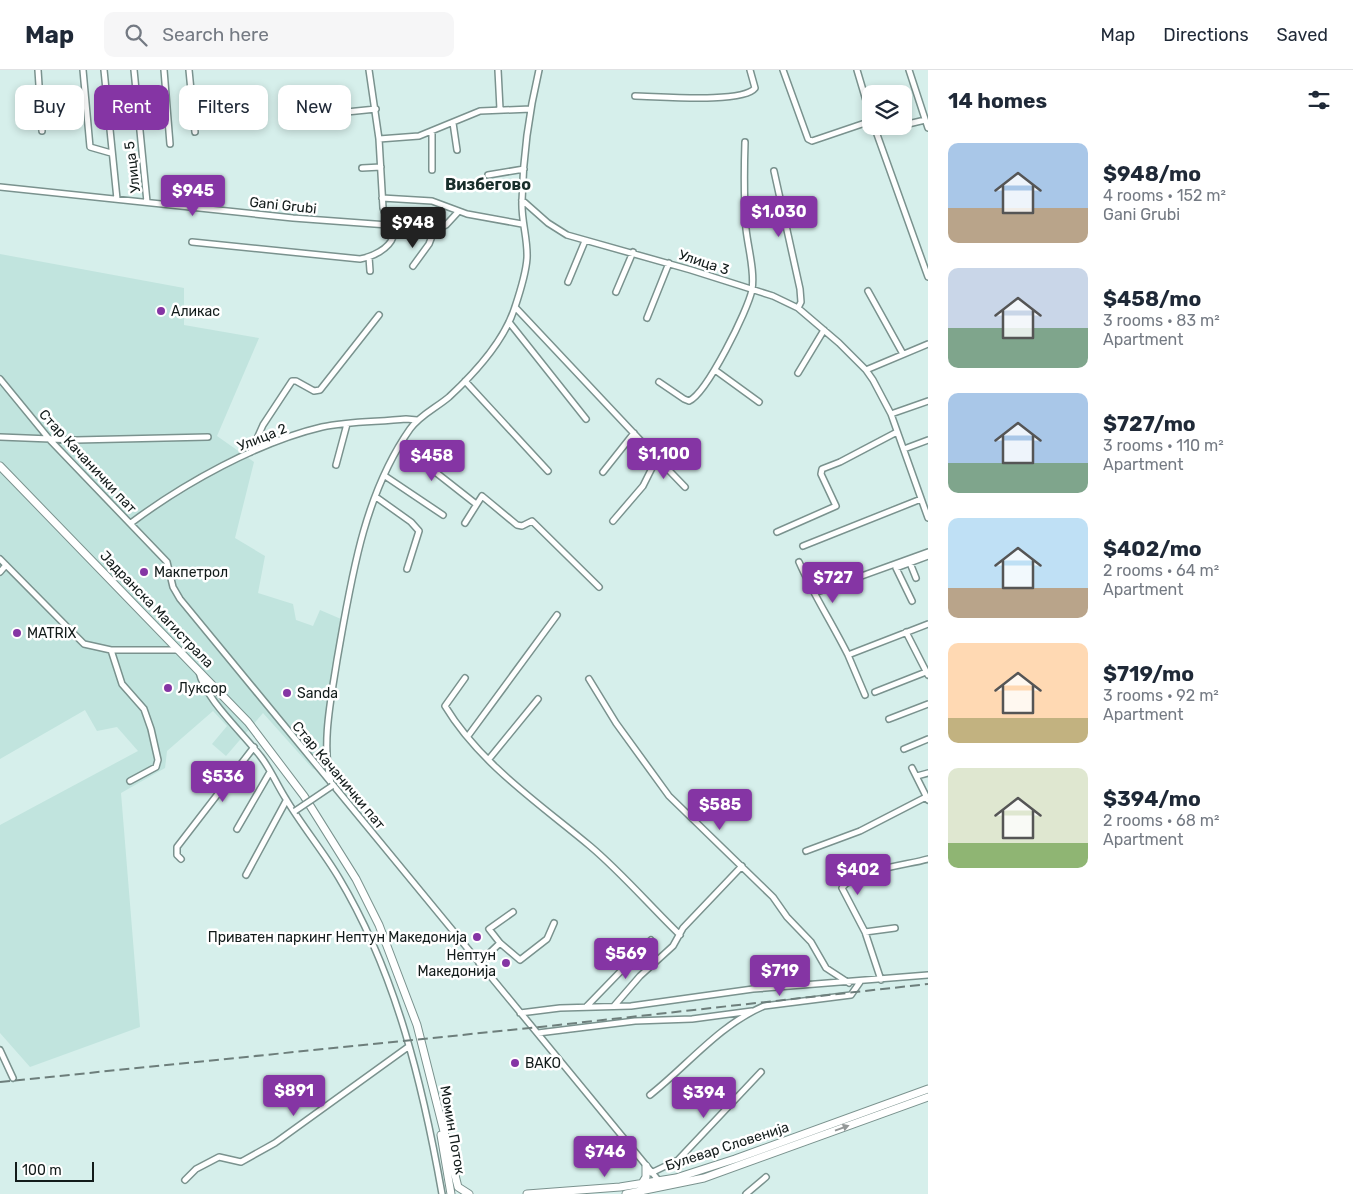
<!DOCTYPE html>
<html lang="en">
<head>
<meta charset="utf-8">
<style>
  :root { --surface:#fff; --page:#f6f6f7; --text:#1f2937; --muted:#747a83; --line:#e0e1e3; --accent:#8535a4 }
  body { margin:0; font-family:Rubik,sans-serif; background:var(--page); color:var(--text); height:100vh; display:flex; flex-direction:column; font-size:19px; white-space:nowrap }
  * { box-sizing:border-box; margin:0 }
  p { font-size:16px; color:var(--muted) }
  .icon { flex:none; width:28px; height:28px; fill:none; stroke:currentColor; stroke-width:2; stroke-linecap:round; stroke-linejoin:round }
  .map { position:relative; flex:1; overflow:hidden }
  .side { display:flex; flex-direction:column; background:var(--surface); width:425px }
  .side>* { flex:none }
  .guide { position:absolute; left:15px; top:15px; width:475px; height:45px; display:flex; gap:10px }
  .tools { position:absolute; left:862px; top:15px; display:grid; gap:10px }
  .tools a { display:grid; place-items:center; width:50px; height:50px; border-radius:10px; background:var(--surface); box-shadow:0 2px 8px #0003; font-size:25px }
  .scale { position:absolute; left:15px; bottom:12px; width:79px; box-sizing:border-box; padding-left:5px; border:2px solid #121b1a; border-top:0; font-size:14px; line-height:18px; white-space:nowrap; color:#121b1a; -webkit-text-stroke:4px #fff; paint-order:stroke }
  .price { position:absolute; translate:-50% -42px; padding:0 11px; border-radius:5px; background:var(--accent); color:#fff; font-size:16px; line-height:32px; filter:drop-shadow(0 1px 2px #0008) }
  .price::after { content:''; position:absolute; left:50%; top:30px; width:15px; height:11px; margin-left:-8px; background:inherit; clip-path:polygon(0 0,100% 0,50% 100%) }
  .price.selected { background:#222; color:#fff }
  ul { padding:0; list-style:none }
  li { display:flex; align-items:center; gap:15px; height:125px; padding:0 20px }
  li span { display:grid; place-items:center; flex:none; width:140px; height:100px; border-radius:10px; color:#555 }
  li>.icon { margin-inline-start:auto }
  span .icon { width:60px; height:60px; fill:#fffc; stroke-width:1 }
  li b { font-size:21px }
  h2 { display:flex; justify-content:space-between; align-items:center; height:60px; padding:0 20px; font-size:21px }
  .pill { padding:0 18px; border-radius:10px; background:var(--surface); box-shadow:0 2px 8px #0003; font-size:18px; line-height:45px }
  .pill.selected { background:var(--accent); color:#fff }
  header { display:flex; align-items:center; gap:30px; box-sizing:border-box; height:70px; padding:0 25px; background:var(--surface); border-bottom:1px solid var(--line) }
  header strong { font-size:24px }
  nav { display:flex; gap:28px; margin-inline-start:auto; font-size:18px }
  .search { width:350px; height:45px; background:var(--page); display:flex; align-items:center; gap:12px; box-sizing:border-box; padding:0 18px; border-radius:10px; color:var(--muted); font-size:19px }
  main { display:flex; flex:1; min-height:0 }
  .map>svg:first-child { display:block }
</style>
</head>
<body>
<header>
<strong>Map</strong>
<div class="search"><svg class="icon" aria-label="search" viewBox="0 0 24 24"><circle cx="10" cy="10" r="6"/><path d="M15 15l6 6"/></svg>Search here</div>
<nav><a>Map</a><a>Directions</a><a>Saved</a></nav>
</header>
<main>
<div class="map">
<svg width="928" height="1124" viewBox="0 0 928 1124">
  <rect width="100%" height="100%" fill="#d6efeb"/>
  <path fill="#c1e4de" d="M0,184l184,34v37l75,13 -42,98 37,26 -19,76 30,18 -7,37 35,11 3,16 17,6 7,-16 21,9 -11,80 -6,72 -11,-2 -50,-56 -37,43 -14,-12 15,-18 -14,-15 -46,40 -2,17 -44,25 19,234 -110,40 -30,-34v-208l138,-74 -21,-24 -20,4 -12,-21 -85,49z"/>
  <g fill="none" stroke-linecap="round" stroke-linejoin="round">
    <g stroke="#7a928e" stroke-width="8">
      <path id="street" d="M38,0l4,61
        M83,0l7,77 21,6
        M104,0l13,129
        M134,0l13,132
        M164,0l6,74
        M189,0l6,62
        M498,0l2,39
        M783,0l25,69 4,2 59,-20
        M857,0l14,47
        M909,0l19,58
        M635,26c21,0 108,8 120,-8l-5,-18
        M327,44l49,-5
        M453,53l4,27
        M904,55l21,-5
        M874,56l54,151
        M432,61v39
        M876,61l22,-5
        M379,69l40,-3 61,-25 51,-2
        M362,98l19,-1
        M774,101l26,118 1,13 -3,6
        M488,105l36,-6
        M0,117l293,31 95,7
        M382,128l50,3 35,13 55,10
        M522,130l26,23 19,12 124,35 82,26 25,12 41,35 27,27 7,10 18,34 37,104
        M192,172l168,17c12,-2 29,-10 33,-22l-10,-29 -4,-69 -10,-69
        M369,187l1,14
        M413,196l16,-22 5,-13 12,-6 12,-13
        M568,212l17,-41
        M868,221l35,63
        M616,222l17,-40
        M515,237l142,151 -14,28 -30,35
        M647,248l22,-55
        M509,252l77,97
        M715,300l44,32
        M866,300l62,-26
        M798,303l26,-43
        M0,309l50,61 117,122 6,25 7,12 479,582
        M465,311l83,90
        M659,312l25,17 5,2c18,-8 59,-91 63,-111 3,-19 -4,-42 -6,-61 -2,-29 -2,-58 -1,-87
        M891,344l37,-13
        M0,367l76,3 132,-3
        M401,375l75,59
        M904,379l24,-9
        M251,382l12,-27 29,-44h4l18,10 6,-1 59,-75
        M657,388l28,29
        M336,395l11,-41
        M603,402l31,-39
        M385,406l58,39
        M376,427l35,25 8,9 -12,38
        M131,453c52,-39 127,-81 191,-96 27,-6 56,-5 84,-8l11,1
        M465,453l17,-27 35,29 5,1 10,-5 67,66
        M777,462l59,-26 -15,-32 1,-5 18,-7 57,-30
        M803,476l118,-47
        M0,489l84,85 27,6h68
        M799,492c14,32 33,61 49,93
        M910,493l6,15
        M0,502l6,-7
        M820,521l108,-39
        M912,531l-16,-33 32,-12
        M906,562l22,43
        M111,580l11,34 22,25 7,20 7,31 -2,7 -26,14
        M199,602c6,27 44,61 62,85 10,13 16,28 25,42 16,27 37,52 53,79 57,95 84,208 103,316
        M465,608l-20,28c35,58 95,98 145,140 32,27 60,60 90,89
        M589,609l27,44 53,73 104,101 14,20 24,25 15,26 23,15
        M875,622l51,-20
        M865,625l-17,-40 80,-31
        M889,649l39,-15
        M468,666l89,-121
        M904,679l24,-10
        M489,689l49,-60
        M912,698l16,32
        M917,706l11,-3
        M331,713c-10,-38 0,-84 6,-123 14,-79 26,-164 73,-231 10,-14 26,-21 39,-32 26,-24 55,-55 66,-90 5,-15 11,-33 12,-49 1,-19 -6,-38 -5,-57 1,-44 7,-89 17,-131
        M237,759l33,-57
        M806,781l54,-20 66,-34
        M181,789l-4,-4v-8l77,-100
        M246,805l40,-74
        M513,842l-24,17 11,14 20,17 27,-21 7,-16
        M865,862l30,-4
        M479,893l21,-20
        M881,910l-16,-48 -23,-44c13,-18 65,-23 86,-29
        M587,936l64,-66
        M614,936l26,-30 33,-30 10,-18 59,-62
        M520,943l40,-5 71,-2 122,-17 175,-14
        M538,963l97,-12 57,-2 60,-8
        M0,980l13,28
        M650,1025c37,-29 69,-70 114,-89l87,-11 9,-13
        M651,1103l27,-13 83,-88
        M185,1110l11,-11 23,-12 22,5 34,-19 133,-96
        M746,1124l20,-17"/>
    </g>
    <g stroke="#7a928e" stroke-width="9">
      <path id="secondary" d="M0,396l248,256 56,74 52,83 23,46 38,100 41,162 11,7
        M441,1065l10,59
        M641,1115l5,-8v-11
        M527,1124l93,-7 56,-9 59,-19 193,-70
        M626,1124l78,-16 224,-81"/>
    </g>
    <use href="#street" stroke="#fff" stroke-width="5"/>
    <use href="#secondary" stroke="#fff" stroke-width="7"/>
    <path stroke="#6d7e7b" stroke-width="2" stroke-dasharray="10 5" stroke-linecap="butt" d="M0,1012l540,-55 388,-43"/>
    <g stroke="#7a928e" stroke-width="8" stroke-linecap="butt">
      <path id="street-bridge" d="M295,741l37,-25"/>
    </g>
    <use href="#street-bridge" stroke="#fff" stroke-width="5"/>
  </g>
  <defs><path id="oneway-solid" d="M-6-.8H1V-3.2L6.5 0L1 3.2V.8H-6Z" transform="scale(1.25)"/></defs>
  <use fill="#949898" href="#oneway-solid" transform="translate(842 1058) rotate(-20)"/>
  <g fill="#8535a4" stroke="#fff" stroke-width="2">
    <circle cx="161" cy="241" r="5"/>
    <circle cx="144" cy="502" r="5"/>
    <circle cx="17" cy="563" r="5"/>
    <circle cx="168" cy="618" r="5"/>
    <circle cx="287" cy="623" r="5"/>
    <circle cx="477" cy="867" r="5"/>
    <circle cx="506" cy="893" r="5"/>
    <circle cx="515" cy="993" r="5"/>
  </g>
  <g text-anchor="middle" stroke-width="5" stroke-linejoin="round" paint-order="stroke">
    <g font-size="14" fill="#121b1a" stroke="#fff">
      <text transform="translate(132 97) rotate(-97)" y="5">Улица 5</text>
      <text transform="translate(283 135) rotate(6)" y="5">Gani Grubi</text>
      <text transform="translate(704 192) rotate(18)" y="5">Улица 3</text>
      <text transform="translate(262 367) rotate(-22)" y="5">Улица 2</text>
      <text transform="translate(88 391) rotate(47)" y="5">Стар Качанички пат</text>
      <text transform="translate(157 539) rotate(46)" y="5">Јадранска Магистрала</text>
      <text transform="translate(339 705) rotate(50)" y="5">Стар Качанички пат</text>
      <text transform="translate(453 1060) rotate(80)" y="5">Момин Поток</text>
      <text transform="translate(727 1076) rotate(-18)" y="5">Булевар Словенија</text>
    </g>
    <g font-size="14" fill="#121b1a" stroke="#fff" text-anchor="start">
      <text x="171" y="246">Аликас</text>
      <text x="154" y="507">Макпетрол</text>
      <text x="27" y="568">MATRIX</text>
      <text x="178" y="623">Луксор</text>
      <text x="297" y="628">Sanda</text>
      <text x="467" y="872" text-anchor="end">Приватен паркинг Нептун Македонија</text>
      <text x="496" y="890" text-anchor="end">Нептун<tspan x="496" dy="16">Македонија</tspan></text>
      <text x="525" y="998">BAKO</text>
    </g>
    <g font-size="16" font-weight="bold" fill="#192e2b" stroke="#fff">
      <text x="488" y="120">Визбегово</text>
    </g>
  </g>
</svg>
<div class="tools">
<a><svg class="icon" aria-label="layers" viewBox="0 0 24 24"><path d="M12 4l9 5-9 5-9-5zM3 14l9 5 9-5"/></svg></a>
</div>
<div class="scale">100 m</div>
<b class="price" style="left:193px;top:147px">$945</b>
<b class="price" style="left:779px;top:168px">$1,030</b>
<b class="price selected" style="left:413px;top:179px">$948</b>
<b class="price" style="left:664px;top:410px">$1,100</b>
<b class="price" style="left:432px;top:412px">$458</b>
<b class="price" style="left:833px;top:534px">$727</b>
<b class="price" style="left:223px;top:733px">$536</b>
<b class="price" style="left:720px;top:761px">$585</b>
<b class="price" style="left:858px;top:826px">$402</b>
<b class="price" style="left:626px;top:910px">$569</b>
<b class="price" style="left:780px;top:927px">$719</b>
<b class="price" style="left:294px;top:1047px">$891</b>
<b class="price" style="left:704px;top:1049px">$394</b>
<b class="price" style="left:605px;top:1108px">$746</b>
<div class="guide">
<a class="pill">Buy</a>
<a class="pill selected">Rent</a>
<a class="pill">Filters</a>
<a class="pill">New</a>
</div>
</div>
<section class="side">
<h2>14 homes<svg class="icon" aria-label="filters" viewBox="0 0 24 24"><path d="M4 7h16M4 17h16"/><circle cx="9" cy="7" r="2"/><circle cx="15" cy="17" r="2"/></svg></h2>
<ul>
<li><span style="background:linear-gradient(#a9c7e8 65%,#b9a48a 0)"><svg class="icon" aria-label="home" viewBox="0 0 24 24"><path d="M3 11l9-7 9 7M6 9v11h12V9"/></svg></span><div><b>$948/mo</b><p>4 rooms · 152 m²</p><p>Gani Grubi</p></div></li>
<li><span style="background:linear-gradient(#c9d6e8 60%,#7fa58c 0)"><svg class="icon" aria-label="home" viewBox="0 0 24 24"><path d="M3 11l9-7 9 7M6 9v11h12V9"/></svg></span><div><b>$458/mo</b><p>3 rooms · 83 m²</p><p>Apartment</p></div></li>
<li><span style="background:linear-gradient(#a9c7e8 70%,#7fa58c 0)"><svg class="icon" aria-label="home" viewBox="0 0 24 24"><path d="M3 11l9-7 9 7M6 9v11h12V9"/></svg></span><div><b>$727/mo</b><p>3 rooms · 110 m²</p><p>Apartment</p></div></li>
<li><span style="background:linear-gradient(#bfe0f5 70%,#b9a48a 0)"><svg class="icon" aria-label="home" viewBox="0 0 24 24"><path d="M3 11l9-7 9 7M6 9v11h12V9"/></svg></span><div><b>$402/mo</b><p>2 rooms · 64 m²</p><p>Apartment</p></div></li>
<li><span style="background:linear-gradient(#ffd9b3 75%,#c2b280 0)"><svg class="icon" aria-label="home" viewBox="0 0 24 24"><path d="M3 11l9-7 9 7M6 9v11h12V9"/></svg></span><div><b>$719/mo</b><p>3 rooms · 92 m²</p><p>Apartment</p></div></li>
<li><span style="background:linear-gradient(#dfe7d0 75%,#8fb573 0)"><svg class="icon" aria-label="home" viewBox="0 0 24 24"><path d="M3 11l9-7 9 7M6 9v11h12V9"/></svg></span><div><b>$394/mo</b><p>2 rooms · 68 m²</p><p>Apartment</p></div></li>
</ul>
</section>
</main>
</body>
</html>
